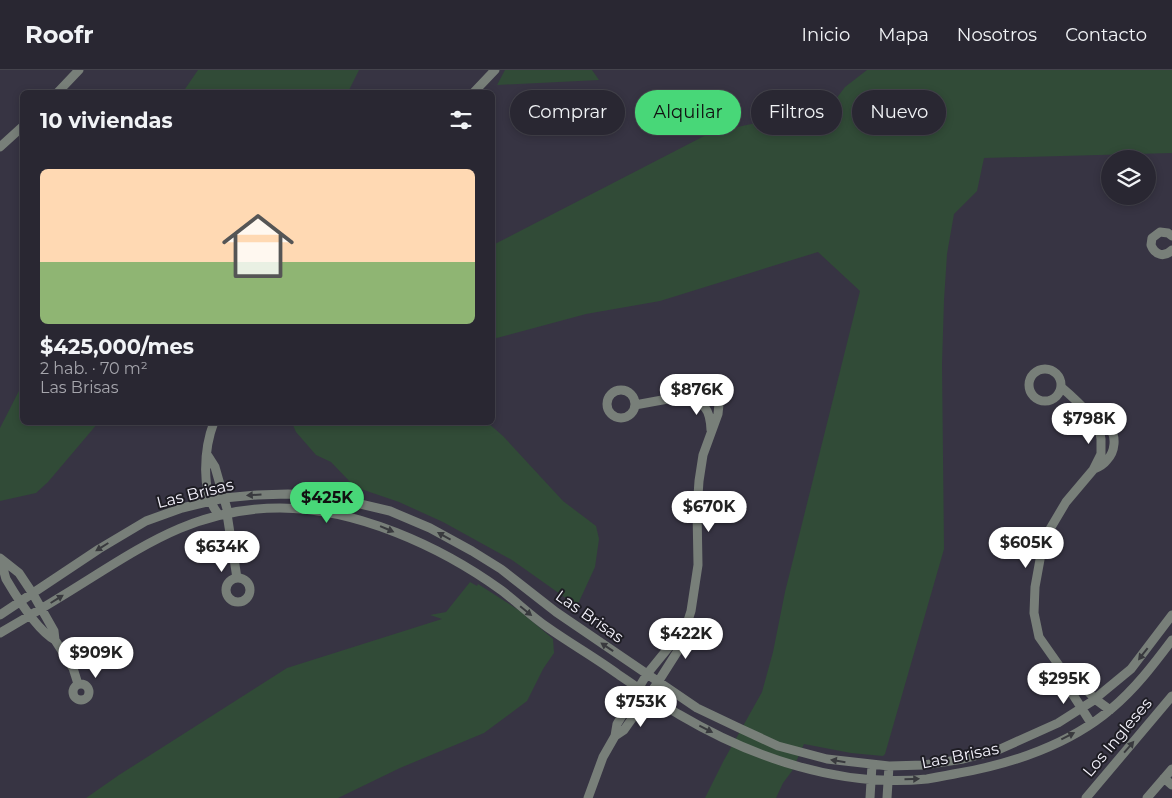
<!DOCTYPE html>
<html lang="es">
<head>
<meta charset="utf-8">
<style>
  :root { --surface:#292732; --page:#35333e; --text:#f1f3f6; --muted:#a5a5ac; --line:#45444d; --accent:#48d778 }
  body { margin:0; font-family:Montserrat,sans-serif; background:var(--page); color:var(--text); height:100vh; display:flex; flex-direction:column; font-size:19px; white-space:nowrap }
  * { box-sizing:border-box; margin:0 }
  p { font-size:16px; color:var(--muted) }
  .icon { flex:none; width:28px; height:28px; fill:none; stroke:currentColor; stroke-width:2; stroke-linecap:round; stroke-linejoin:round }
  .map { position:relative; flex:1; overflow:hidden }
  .panel { position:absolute; left:20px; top:20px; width:475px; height:335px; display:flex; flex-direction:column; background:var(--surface); border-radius:8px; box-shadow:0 2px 8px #0003,0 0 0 1px var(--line) }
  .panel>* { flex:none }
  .banner { position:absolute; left:510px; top:20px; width:475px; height:45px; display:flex; gap:10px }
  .tools { position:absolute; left:1101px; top:80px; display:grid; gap:10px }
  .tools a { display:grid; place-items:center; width:55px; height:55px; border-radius:50%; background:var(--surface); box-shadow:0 2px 8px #0003,0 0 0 1px var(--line); font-size:25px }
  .price { position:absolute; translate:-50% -42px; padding:0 11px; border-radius:18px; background:#fff; color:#222; font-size:16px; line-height:32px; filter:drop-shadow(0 1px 2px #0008) }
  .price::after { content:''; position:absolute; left:50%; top:30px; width:15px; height:11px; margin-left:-8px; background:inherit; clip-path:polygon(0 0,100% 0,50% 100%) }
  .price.on { background:var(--accent); color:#111 }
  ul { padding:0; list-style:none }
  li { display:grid; align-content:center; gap:10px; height:265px; padding:0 20px }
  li+li { border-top:1px solid var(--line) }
  li span { display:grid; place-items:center; height:155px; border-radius:8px; color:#555 }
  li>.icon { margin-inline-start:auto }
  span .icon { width:90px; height:90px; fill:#fffc; stroke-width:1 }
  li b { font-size:21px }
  h2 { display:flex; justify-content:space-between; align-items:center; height:60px; padding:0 20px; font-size:21px }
  .pill { padding:0 18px; border-radius:22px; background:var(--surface); box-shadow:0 2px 8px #0003,0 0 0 1px var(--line); font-size:18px; line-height:45px }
  .pill.on { background:var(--accent); color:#111 }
  header { display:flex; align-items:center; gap:30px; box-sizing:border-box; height:70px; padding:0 25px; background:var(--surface); border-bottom:1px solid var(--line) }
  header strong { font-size:24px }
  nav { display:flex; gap:28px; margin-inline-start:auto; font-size:18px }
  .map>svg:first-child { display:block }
</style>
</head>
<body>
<header>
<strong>Roofr</strong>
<nav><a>Inicio</a><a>Mapa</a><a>Nosotros</a><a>Contacto</a></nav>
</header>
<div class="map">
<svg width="1172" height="728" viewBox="0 0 1172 728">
  <rect width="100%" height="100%" fill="#373443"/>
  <path fill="#314b37" d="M198,0h161l-11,22h-165z
    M505,0h87l7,10 -102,5z
    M867,0h305v83l-188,5 -7,33 -23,23 -7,40 -3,46 -2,64 2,185 -59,205 -2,2 -32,-3 -47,-9 -12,27 -9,12 -7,15h-71l19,-38 38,-68 11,-40 12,-60 75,-301 -42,-39 -158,49 -74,13 -93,25v-94l217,-112 120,-26 15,-20z
    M22,315v37l76,1 -50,59 -12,11 -36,8v-73z
    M292,353h196l15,13 60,65 33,25 3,13 -4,28 -18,39 -65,-46 -69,-38 -44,-20 -44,-15 -24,-25 -15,-7 -20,-23z
    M470,512l7,4 1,-2 42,27 33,28 1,14 -11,16 -16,32 -43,32 -84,35 -62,30h-252l33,-23 168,-107 155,-49 -12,-4 16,-3z"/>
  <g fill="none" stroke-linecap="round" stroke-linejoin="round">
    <path stroke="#787f79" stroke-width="9" d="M58,22l21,-22
      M474,22l21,-22
      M0,77l22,-20
      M1172,166l-4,-3 -8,-1 -8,6 -1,7c4,10 13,13 21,5
      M1029 315a16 16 0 1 1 32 0a16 16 0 1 1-32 0Z
      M1061,317c12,10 23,21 34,33 4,4 10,4 14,8 8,8 6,24 -2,32 -3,4 -8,7 -13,9
      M607 334a14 14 0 1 1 28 0a14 14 0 1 1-28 0Z
      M685,327c20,7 25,11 26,33
      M214,352c-10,26 -14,71 5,93
      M1098,352l3,17v15l-8,16 -27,32 -16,27 -9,25 -6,33 -1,26 5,24 26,37 14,8 16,17 15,11
      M208,386l7,11 12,42v5l10,64
      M0,488l19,15 14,21 21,37 1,9 18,28 5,16
      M1,490c2,6 3,13 5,19 10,17 32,52 49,61
      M226 520a12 12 0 1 1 24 0a12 12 0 1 1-24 0Z
      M0,545l99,-66 47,-28 36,-13 42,-10 33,-3 31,-1 38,2 64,15 40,17 42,23 29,18 55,43 141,96 40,19 41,19 49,13 62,7 35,-1 39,-6 35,-9 60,-27 33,-21 40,-33 41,-54
      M0,563c31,-18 61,-36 91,-55 62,-39 112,-70 189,-70 76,0 160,38 221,82 16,12 30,26 46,37 24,17 49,31 72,48 21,14 40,28 61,40 73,43 161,73 247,64 11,-2 22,-4 32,-6 53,-9 111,-29 152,-64 24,-20 43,-45 61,-69
      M1065,604l3,13 23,36
      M73 622a8 8 0 1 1 16 0a8 8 0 1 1-16 0Z
      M615,666l9,-6 34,-48 21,-33 12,-38 7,-46 -1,-55 2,-29 4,-26 15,-41 1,-10 -2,-5 -11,-7 -71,13
      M1164,708l8,7
      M588,728l15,-41 12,-21 2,-12 30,-50 35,-43
      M870,728l2,-33
      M887,728l2,-32
      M1086,728l86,-102
      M1147,728l25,-29"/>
  </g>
  <defs><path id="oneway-solid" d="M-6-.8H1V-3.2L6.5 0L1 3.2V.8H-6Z" transform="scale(1.25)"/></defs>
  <g fill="#393a3e">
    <use href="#oneway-solid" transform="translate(254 425) rotate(176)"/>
    <use href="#oneway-solid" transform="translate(387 459) rotate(23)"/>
    <use href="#oneway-solid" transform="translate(444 466) rotate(-151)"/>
    <use href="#oneway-solid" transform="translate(102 477) rotate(148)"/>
    <use href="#oneway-solid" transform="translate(57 529) rotate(-32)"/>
    <use href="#oneway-solid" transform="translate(526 541) rotate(39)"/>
    <use href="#oneway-solid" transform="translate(607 577) rotate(-146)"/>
    <use href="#oneway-solid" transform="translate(1143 584) rotate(128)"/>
    <use href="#oneway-solid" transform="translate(706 659) rotate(27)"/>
    <use href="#oneway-solid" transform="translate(1068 666) rotate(-27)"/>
    <use href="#oneway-solid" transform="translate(1129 677) rotate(-49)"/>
    <use href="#oneway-solid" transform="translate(838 691) rotate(-171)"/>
    <use href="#oneway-solid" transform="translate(912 709) rotate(-1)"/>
  </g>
  <g text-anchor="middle" stroke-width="4" stroke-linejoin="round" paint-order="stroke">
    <g font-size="16" fill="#f5f3fd" stroke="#1e1d24">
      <text transform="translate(195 423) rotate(-14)" y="6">Las Brisas</text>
      <text transform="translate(590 546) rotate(35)" y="6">Las Brisas</text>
      <text transform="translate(1117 667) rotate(-50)" y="6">Los Ingleses</text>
      <text transform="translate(960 685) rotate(-11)" y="6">Las Brisas</text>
    </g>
  </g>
</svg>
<div class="tools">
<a><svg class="icon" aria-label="layers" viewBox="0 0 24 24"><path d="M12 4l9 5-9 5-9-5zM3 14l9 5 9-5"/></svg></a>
</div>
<b class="price" style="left:697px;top:346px">$876K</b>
<b class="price" style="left:1089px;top:375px">$798K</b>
<b class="price on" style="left:327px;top:454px">$425K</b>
<b class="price" style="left:709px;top:463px">$670K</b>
<b class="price" style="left:1026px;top:499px">$605K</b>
<b class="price" style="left:222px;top:503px">$634K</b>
<b class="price" style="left:686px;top:590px">$422K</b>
<b class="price" style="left:96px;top:609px">$909K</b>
<b class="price" style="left:1064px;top:635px">$295K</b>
<b class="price" style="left:641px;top:658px">$753K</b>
<div class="banner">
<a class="pill">Comprar</a>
<a class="pill on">Alquilar</a>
<a class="pill">Filtros</a>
<a class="pill">Nuevo</a>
</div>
<section class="panel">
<h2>10 viviendas<svg class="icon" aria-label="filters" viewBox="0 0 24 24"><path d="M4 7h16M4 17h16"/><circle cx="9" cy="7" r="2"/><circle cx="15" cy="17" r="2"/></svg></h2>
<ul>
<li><span style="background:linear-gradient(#ffd9b3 60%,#8fb573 0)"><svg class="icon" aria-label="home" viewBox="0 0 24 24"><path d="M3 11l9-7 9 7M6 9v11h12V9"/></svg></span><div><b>$425,000/mes</b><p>2 hab. · 70 m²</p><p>Las Brisas</p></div></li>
</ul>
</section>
</div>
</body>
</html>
